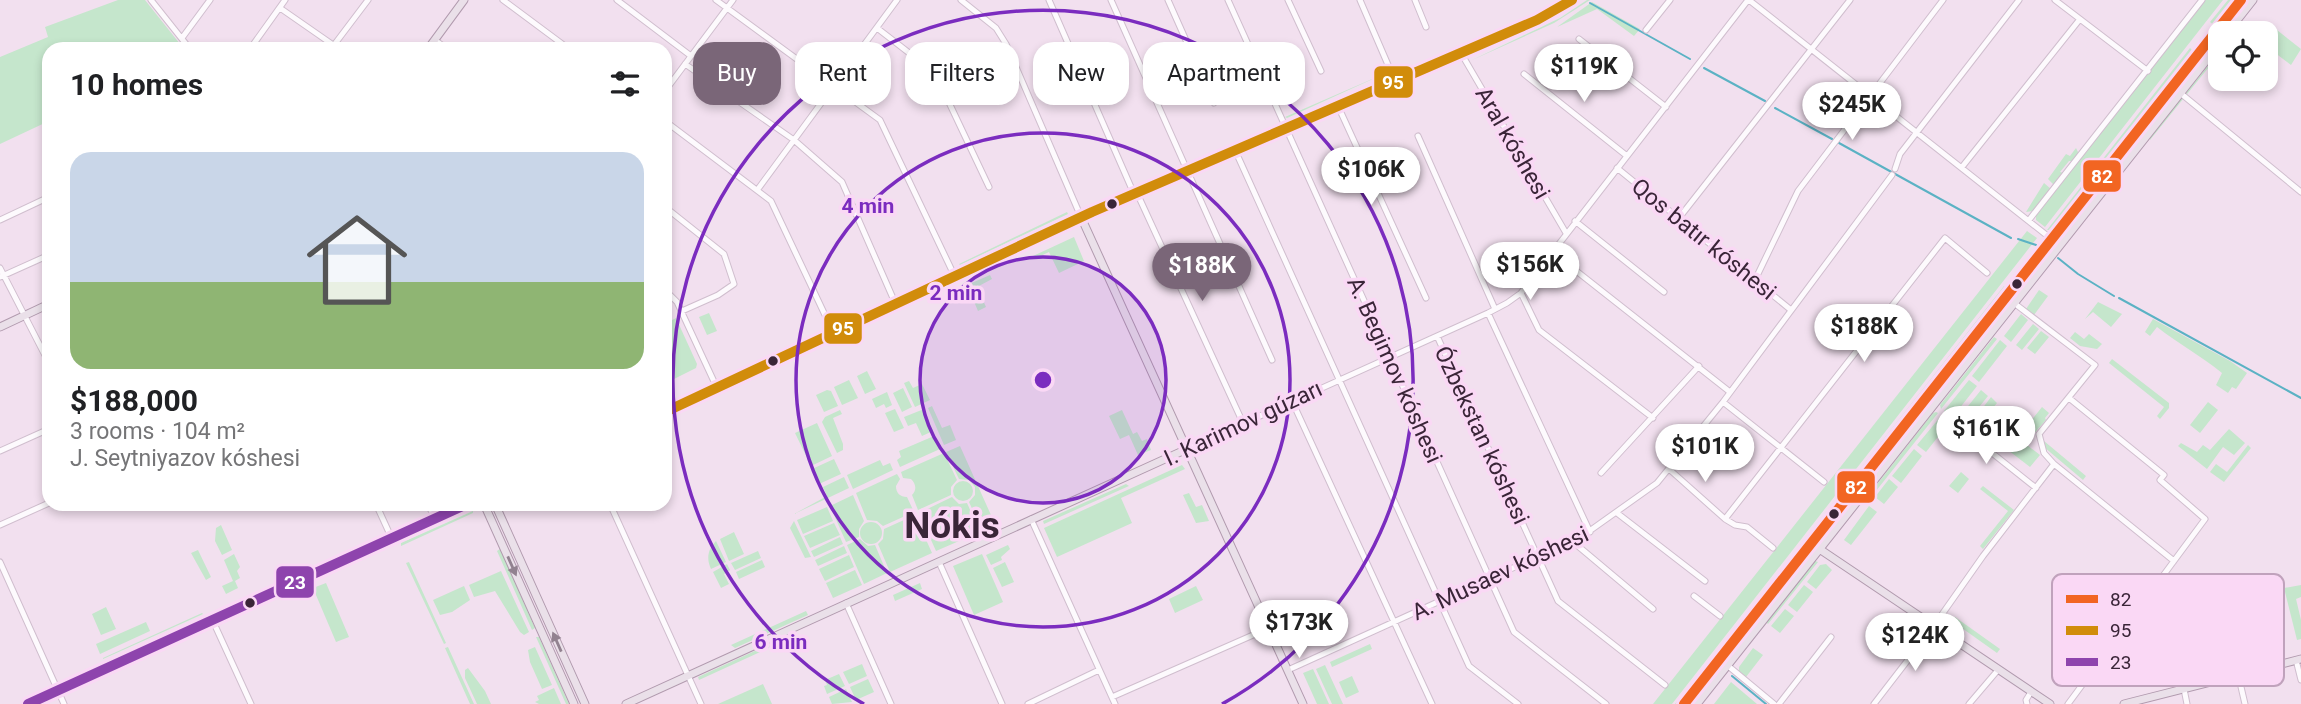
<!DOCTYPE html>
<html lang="en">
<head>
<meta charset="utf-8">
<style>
  :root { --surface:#fff; --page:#f2f2f2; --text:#202124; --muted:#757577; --accent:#7a6678 }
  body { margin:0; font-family:Roboto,sans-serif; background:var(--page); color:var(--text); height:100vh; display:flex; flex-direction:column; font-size:26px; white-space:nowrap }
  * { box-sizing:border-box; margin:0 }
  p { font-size:23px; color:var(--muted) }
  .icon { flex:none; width:38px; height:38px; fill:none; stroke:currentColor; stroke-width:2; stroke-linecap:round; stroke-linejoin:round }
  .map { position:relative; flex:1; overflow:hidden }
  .sheet { position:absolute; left:42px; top:42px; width:630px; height:469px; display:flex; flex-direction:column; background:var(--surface); border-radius:21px; box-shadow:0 4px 10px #0003 }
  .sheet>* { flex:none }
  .guide { position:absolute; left:693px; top:42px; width:665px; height:63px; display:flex; gap:14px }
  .fabs { position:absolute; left:2208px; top:21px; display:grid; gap:14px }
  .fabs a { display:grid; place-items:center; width:70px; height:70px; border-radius:14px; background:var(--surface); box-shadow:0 4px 10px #0003; font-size:35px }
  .price { position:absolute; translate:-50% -60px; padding:0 16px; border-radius:24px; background:#fff; color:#222; font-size:23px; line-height:46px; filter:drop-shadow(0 2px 4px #0008) }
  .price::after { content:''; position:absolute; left:50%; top:42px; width:21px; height:16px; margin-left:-10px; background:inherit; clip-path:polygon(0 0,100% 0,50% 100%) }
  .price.current { background:var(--accent); color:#fff }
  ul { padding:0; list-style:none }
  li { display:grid; align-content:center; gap:14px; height:371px; padding:0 28px }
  li span { display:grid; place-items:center; height:217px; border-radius:21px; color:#555 }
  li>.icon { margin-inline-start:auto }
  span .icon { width:126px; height:126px; fill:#fffc; stroke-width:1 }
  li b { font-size:30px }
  h2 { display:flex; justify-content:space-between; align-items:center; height:84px; padding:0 28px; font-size:30px }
  .chip { padding:0 24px; border-radius:21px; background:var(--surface); box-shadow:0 4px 10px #0003; font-size:24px; line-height:63px }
  .chip.current { background:var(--accent); color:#fff }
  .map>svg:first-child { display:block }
</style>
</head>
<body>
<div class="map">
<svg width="2301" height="704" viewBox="0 0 2301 704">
  <rect width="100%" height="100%" fill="#f2e0ef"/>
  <path fill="#c5e6cc" d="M118,0h27l39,49h-135v72l-49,23v-87l48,-20 -3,-10z
    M1587,0h3l-36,23 -84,38 90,-43z
    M2205,0h18l-178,227 -9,-7v-5z
    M2228,0h7l-20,26 -5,-4z
    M1592,2l48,27 -6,7 -37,-27 -40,18z
    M2277,30l24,19 -10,16 -25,-19z
    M2190,48l2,2 -4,10 -135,170h-6z
    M2216,56l1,1 -67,83v-3z
    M1386,73l-99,45 -2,-1z
    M2076,148l3,6 -6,7h-4l-9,11 4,1 -10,12 -6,-6 18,-25 4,2z
    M2044,183l7,6 -18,22 -7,1z
    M1067,212l1,2 -108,51 -1,-1z
    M2027,231l10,7 -365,466h-19z
    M1074,237l10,24 -25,12 -10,-21 -15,7 -1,-3z
    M990,275l2,4 -15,8 9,20 -8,4 -11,-26z
    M2004,286l2,1 -236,301 -2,-2z
    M2039,290l9,6 -14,19 -8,-6z
    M2098,302l24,12 -11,13 -18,-15 -8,7z
    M709,313l8,18 -10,4 -8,-18z
    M2021,314l7,6 -17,22 -7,-6z
    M676,318l21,46 -1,4 -24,12 -7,-15v-41z
    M2153,319l77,42 17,12 -11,16 -4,-2 -4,6 -12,-8 6,-12c-21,-17 -43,-29 -65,-46l-7,9 -5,-4z
    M2033,324l6,5 -17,21 -6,-5z
    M2041,331l8,6 -14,17 -8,-6z
    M2075,332l9,7 5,-5 13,10 -5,5 -17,-3 -10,-8z
    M1994,337l3,2 -56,70 -1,-4z
    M2000,340l7,6 -28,36 -7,-6z
    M2112,359l57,44v5l-9,11 -3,-3 7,-9 -55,-44z
    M867,371l9,18 -11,5 -8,-18z
    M849,380l9,18 -16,7 -8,-18z
    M1969,380l8,6 -25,32 -8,-7z
    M909,381l4,7 9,-4 8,16 -15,7 -11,-24z
    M903,388l9,19 -10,5 -9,-19z
    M827,390l4,1 7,15 -14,6 -8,-17z
    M1981,390l7,6 -25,31 -7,-6z
    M887,392l5,13 -6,3 -2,-4 -8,4 -4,-9z
    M1991,397l6,6 -26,31 -5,-4z
    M2208,402l10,8 -18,23 -10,-8z
    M932,406l10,22 8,-3 6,15 -12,5 -16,-37z
    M2042,407l7,6 -4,5 1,2 -16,18 -8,-6z
    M895,409l9,19 -10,4 -9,-19z
    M924,409l9,22 -11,5 -6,-13 -8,3 -4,-9z
    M840,410l2,4 -9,4 10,26v6l-6,3 -15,-31 3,-5z
    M1122,410l11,24 4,-2 5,9 5,-2 4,11 -13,5 -9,-20 -9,4 -11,-23z
    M1936,412l2,1 -66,83 -1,-4 62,-79z
    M1941,416l8,7 -23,29 -9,-7z
    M817,423l15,33 -21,10 -16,-33z
    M2229,429l16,14 -11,12 -11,-8 -16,22 -29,-23 3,-3 16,9 6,-7 7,5z
    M2014,435l26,20 -10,12 -26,-20z
    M934,436l6,13 -40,18 -3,-7 4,-3 -2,-6z
    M2044,441l42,35 -3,4 -39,-33z
    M2248,445l3,3 -27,34 -14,-10 6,-8 11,8z
    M960,446l35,78 -13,6 -13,-28 6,-7v-8l-6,-7 -10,-1 -13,-27z
    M1914,449l8,7 -21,27 -9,-7z
    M944,453l13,27 -6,7v8l-33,15 -6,-15c5,-5 4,-11 -1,-16l-8,-1 -2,-6z
    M834,459l7,15 -22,10 -7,-15z
    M880,460l3,6 7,-3 3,7 -40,19 -6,-14z
    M1182,465l3,4 -64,29 11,25 -75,34 -13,-29z
    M1961,472l8,7 -11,14 -9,-7z
    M897,474l3,5 -4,7c0,7 4,11 11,11l7,15 -31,14 -6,-5 -10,-1 -11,-27z
    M844,477l5,11 -55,26 33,-18 -4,-9z
    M1889,479l9,8 -14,17 -9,-7z
    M953 491a10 10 0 1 1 20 0a10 10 0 1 1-20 0Z
    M1126,484l3,2 -85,38 -1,-3z
    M1983,486l31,24 -31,39 -3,-3 28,-35 -28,-22z
    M1189,493l7,14 6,-2 7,16 -13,2 -13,-28z
    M853,495l11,26 -5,8v8l-13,5 -16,-36z
    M952,497l7,7 8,-1 13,29 -44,19 -17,-38z
    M1869,506l8,6 -26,33 -7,-5z
    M827,507l6,14 -30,13 -6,-14z
    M473,511v2l-72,33v-3z
    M915,515l17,38 -42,19 -12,-28 5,-5 1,-10z
    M794,521l17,36 -6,1 -15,-30z
    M860 533a11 11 0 1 1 22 0a11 11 0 1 1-22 0Z
    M834,523l6,12 -30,13 -6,-12z
    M221,525l11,25 -10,5 -7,-14 1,-13z
    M734,532l10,22 -15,7 -9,-22z
    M840,537l3,7 -29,13 -3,-6z
    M860,539l8,7 7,-1 12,28 -23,11 -17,-39z
    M716,541l10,21 -15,7c-5,-11 -3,-20 5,-28z
    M1008,545l2,4 -9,8 1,3 -11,5 -5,-10z
    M844,546l3,7 -29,13 -3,-6z
    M500,549l35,79 -3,2 -35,-79z
    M198,550l13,27 -5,3 -15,-27z
    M758,551l3,7 -26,12 -4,-7z
    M234,554l6,13 -3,4 3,7 -5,3 3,7 -12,6 -4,-8 11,-5 -9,-21z
    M982,554l21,48 -29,13 -21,-49z
    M849,555l5,12 -29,14 -6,-12z
    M762,560l3,7 -26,12 -3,-7z
    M1815,561l3,1 -50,62 -2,-2z
    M409,562l37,81 -2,1 -38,-81z
    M1005,562l9,20 -12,5 -9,-19z
    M727,564l3,6 -6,4 5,10 -8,4 -8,-16z
    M1826,564l6,6 -16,19 -9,-7 13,-17z
    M855,570l7,15 -29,13 -7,-15z
    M501,571l28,61 -5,3 -4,-3 -25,-41 -21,6 -5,-12z
    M326,583l23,54 -13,5 -23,-54z
    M920,583l2,6 -27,12 -2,-6z
    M1804,585l9,7 -16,20 -9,-7z
    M2301,585v12l-5,2 5,21v19l-4,1 -13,-52z
    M464,586l6,14 -18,12 -12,3 -7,-15z
    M1196,586l7,14 -28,13 -6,-14z
    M1761,595l1,1 -85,108h-2z
    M106,607l10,22 -15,6 -9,-21z
    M1785,609l9,7 -14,17 -9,-7z
    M806,611l2,4 -73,33 -4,-3z
    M202,613l1,1 -100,45v-1z
    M1955,617l45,32 -3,4 -45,-32z
    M146,622l4,9 -50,23 -4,-10z
    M536,637h3l30,67h-3z
    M783,638l1,3 -85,39 -1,-3z
    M1370,644l2,5 -40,18 -2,-5z
    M448,647l26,57h-4l-25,-56z
    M535,647l17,38 -10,4 -12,-27 -2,-12z
    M1753,648l10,7 -17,22 -7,-6v-4z
    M862,664l5,12 -18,8 -6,-12z
    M1325,665l18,39h-11l-16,-35z
    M468,668l17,23 6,13h-14l-12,-26v-8z
    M1313,669l16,35h-12l-14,-31z
    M839,674l6,12 -18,8 -3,-8 3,-1 -2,-5z
    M1352,676l7,16 -13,6 -7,-16z
    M868,679l6,13 -18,8 -6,-13z
    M1731,682l26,22h-43z
    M763,684l9,20h-54z
    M554,688l7,16h-22l-4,-2 4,-2 -2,-4z
    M846,689l6,13 -20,2 -3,-7z"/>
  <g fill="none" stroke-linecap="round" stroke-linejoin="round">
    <path stroke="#5bb2c4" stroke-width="2" d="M1590,3l100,56
      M1704,68l61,33
      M1775,108l57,31
      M1839,143l172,95
      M2018,239l18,6
      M2058,258l20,16 36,22
      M2119,298l182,100
      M1732,676l34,28"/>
    <g stroke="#d0bece" stroke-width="7">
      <path id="minor" d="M151,0l39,49
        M503,0l66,49
        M617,0l74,56
        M716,0l164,120 75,157
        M961,0l35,28 10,16 75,173
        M1049,0l85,194
        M1111,0l161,360
        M1168,0l46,103
        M1228,0l286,632 92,72
        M1288,0l33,71
        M1360,0l35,81
        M1415,0l11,27
        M1749,0l310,245
        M2055,0l93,71
        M280,8l59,41
        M877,28l58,45 54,114
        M1646,30l24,-30
        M182,38l28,-38
        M1579,39l87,68
        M435,40l12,9
        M334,45l34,-45
        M250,49l35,-49
        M1461,53l105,180
        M685,64l109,76 48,42 54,123
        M1524,74l103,82
        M2173,87l128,105
        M665,91l68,-91
        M1338,106l88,192
        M665,121l106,80 63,133
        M1418,136l77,173
        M1235,150l234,516 49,38
        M1962,167l118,-148
        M1617,168l174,142
        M1895,169l5,-15 119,-154
        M758,189l139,-189
        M1137,193l106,230
        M665,207l59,47 10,30 -16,11 -36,16
        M1679,218l171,-218
        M0,220l49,-23
        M2029,220l173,-220
        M1575,221l89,71
        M1551,251l179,141
        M0,268l49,95
        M0,277l49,-22
        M1755,280l43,-89 145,-191
        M665,290l12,12 40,86
        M1521,293l18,37 114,88
        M1488,313l102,219
        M1437,336l121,265 107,84
        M1292,401l140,303
        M1723,402l101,80
        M1952,421l84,67
        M1187,449l301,-136 19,-10 14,-10 227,-293
        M0,451l49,-22
        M2054,464l120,97
        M1669,469l56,50 10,6 12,2 26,21
        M1601,473l98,-107
        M376,504l16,35
        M428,504l7,15
        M610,504l91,200
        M1617,513l88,68
        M1031,519l84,185
        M1725,519l220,-281 42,35
        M0,525l49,-22
        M1572,541l81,68
        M0,562l64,142
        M939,562l63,142
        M1694,596l26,20
        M846,603l45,101
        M212,619l39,85
        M2296,660l5,20
        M1727,665l47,39
        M1288,670l293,-133 76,-54 66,-81 169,-227
        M2238,674l7,30
        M2184,689l3,15
        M1112,697l157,-69
        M1028,704l71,-34
        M1779,704l52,-67
        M1874,704l57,-74 52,-74 71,-92 -10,-11 -5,-19 56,-69 -81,-62
        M1969,704l29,-34
        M2027,704l-1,-4 5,-8
        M2068,704l137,-185 -45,-39 4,-5 -95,-77"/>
    </g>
    <g stroke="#b19aae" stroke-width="9">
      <path id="major" d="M2227,33l26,-33
        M428,49l36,-49
        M1081,217l222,487
        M0,327l49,-23
        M665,412l427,-200 445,-192 35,-20
        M484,504l90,200
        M495,504l90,200
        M1815,546l235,158
        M28,704l439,-200
        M626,704l561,-255
        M1684,704l557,-704
        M1697,704l524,-662
        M2124,704l177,-45"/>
    </g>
    <use href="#minor" stroke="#fdfafd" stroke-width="5"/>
    <use href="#major" stroke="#eae0e9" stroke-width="7"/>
    <g stroke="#fad8f5" stroke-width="16">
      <path id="bus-1" d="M1684,704l557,-704"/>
    </g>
    <g stroke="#fad8f5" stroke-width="16">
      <path id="bus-2" d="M665,412l427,-200 445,-192 35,-20"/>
    </g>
    <g stroke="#fad8f5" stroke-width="16">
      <path id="bus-3" d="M28,704l439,-200"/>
    </g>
    <use href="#bus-1" stroke="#f26522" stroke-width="10"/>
    <use href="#bus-2" stroke="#d18c0b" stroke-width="10"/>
    <use href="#bus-3" stroke="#8e44ad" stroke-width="10"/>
  </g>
  <defs><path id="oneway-solid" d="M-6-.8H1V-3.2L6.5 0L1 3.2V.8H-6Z" transform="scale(1.75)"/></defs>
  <g fill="#928290">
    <use href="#oneway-solid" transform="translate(512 566) rotate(66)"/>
    <use href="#oneway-solid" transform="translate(557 642) rotate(-114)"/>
  </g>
  <circle cx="1043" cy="380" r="123" fill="#7b2cbf" fill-opacity=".12"/>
  <g fill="none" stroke="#7b2cbf" stroke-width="3.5">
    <circle cx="1043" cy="380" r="123"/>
    <circle cx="1043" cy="380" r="247"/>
    <path d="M864 704A370 370 0 1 1 1222 704"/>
  </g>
  <g fill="#3a2538" stroke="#fad8f5" stroke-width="2.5">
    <circle cx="1112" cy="204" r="6"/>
    <circle cx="2017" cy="284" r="6"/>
    <circle cx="773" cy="361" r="6"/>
    <circle cx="1834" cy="514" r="6"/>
    <circle cx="250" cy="603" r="6"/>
  </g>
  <g text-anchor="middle" stroke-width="7" stroke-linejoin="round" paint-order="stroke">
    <g font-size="23" fill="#3a2538" stroke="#fad8f5">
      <text transform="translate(1513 143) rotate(60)" y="8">Aral kóshesi</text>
      <text transform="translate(1704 239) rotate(39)" y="8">Qos batır kóshesi</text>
      <text transform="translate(1395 370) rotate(66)" y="8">A. Begimov kóshesi</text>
      <text transform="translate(1243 423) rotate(-25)" y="8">I. Karimov gúzarı</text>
      <text transform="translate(1482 435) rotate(65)" y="8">Ózbekstan kóshesi</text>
      <text transform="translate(1500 573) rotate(-25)" y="8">A. Musaev kóshesi</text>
    </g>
    <g font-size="37" font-weight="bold" fill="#3a2538" stroke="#fad8f5">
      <text x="952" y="538">Nókis</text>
    </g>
  </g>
  <rect x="2052" y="574" width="232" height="112" rx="10" fill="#fad8f5" stroke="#c0a2bc" stroke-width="2"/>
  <rect x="2066" y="595" width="32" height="8" fill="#f26522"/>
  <rect x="2066" y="626" width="32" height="9" fill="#d18c0b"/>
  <rect x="2066" y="658" width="32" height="8" fill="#8e44ad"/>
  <g font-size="19" fill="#3a2538">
    <text x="2110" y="606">82</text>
    <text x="2110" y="637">95</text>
    <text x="2110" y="669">23</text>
  </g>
  <circle cx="1043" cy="380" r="10" fill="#7b2cbf" stroke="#fad8f5" stroke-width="3.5"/>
  <g font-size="21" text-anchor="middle" font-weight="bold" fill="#7b2cbf" stroke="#fad8f5" stroke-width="7" stroke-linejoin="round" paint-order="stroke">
    <text x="868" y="213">4 min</text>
    <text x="956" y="300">2 min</text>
    <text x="781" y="649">6 min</text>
  </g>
  <g stroke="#fad8f5" stroke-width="2.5">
    <rect x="1373" y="65" width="41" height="34" rx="7" fill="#d18c0b"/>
    <rect x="2082" y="159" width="40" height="34" rx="7" fill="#f26522"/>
    <rect x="823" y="312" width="40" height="33" rx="7" fill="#d18c0b"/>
    <rect x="1836" y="470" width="40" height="34" rx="7" fill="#f26522"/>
    <rect x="275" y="565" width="40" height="34" rx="7" fill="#8e44ad"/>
  </g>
  <g font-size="19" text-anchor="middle" font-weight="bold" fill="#fff">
    <text x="1393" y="89">95</text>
    <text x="2102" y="183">82</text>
    <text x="843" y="335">95</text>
    <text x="1856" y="494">82</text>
    <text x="295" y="589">23</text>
  </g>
</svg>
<div class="fabs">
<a><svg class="icon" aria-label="locate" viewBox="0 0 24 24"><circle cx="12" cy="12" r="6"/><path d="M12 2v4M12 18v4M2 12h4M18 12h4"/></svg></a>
</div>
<b class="price" style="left:1584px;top:104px">$119K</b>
<b class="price" style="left:1852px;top:142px">$245K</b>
<b class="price" style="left:1371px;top:207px">$106K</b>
<b class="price" style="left:1530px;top:302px">$156K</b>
<b class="price current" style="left:1202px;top:303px">$188K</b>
<b class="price" style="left:1864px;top:364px">$188K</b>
<b class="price" style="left:1986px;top:466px">$161K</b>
<b class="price" style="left:1705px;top:484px">$101K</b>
<b class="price" style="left:1299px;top:660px">$173K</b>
<b class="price" style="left:1915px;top:673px">$124K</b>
<div class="guide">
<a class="chip current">Buy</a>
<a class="chip">Rent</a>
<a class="chip">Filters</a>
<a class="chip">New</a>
<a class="chip">Apartment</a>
</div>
<section class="sheet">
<h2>10 homes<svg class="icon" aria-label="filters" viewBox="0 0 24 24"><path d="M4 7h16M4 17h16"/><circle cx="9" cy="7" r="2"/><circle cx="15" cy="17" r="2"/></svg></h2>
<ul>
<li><span style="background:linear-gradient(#c9d6e8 60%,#8fb573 0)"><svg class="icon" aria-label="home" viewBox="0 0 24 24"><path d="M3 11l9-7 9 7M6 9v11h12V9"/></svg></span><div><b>$188,000</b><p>3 rooms · 104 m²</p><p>J. Seytniyazov kóshesi</p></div></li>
</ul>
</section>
</div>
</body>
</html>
